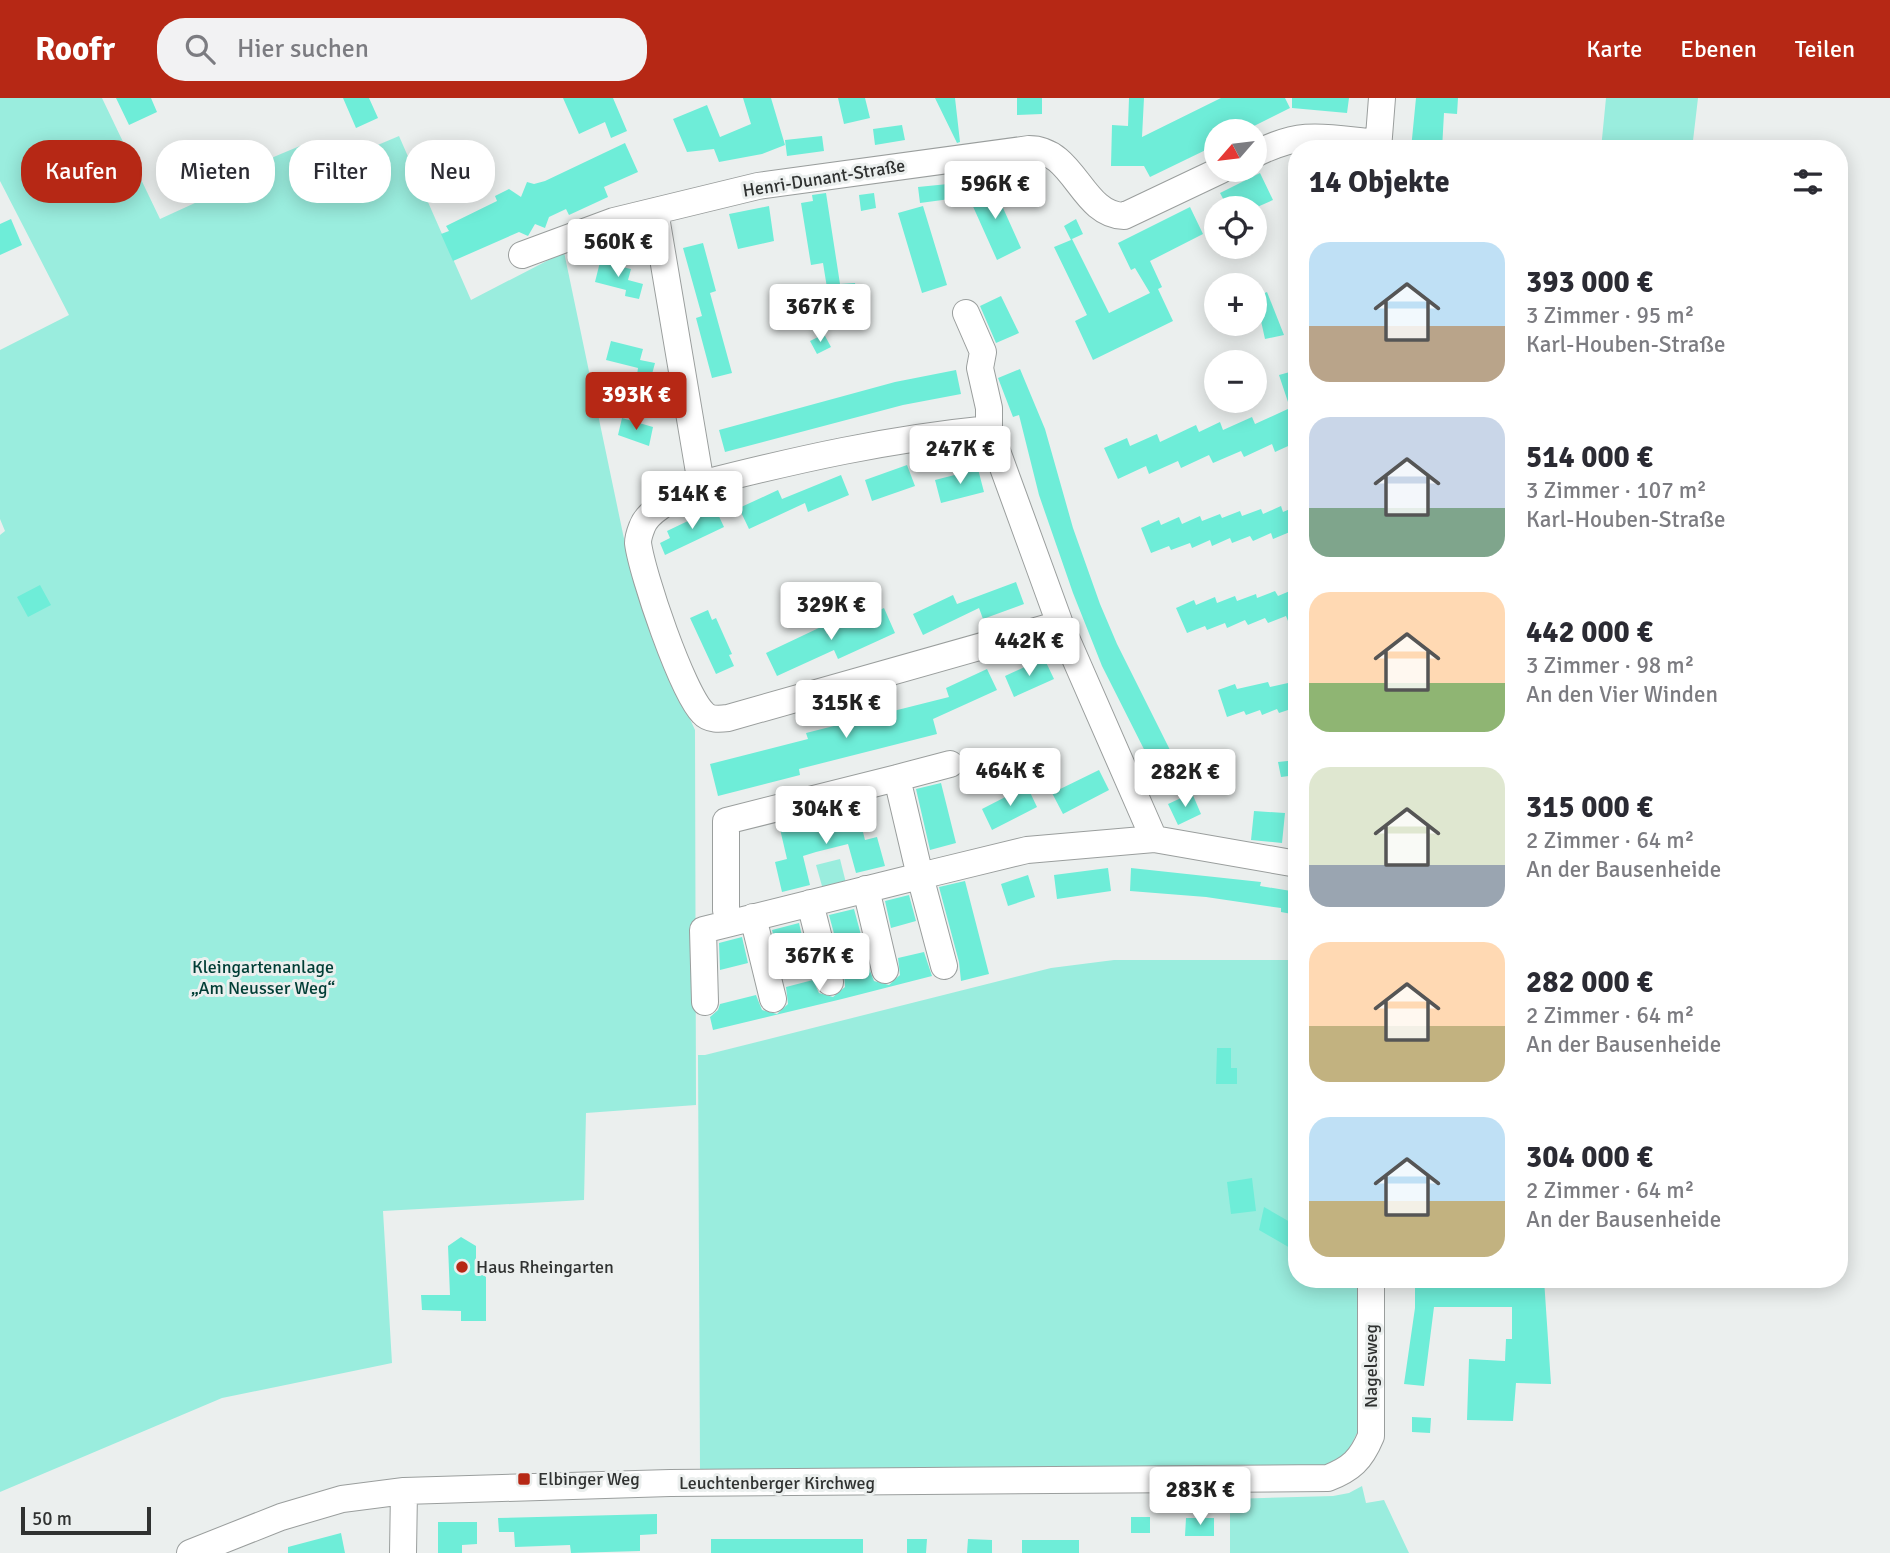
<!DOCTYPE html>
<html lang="de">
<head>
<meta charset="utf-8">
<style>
  :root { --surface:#fff; --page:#f2f2f3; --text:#2b2b33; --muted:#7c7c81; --accent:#b62815 }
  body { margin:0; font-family:Signika,sans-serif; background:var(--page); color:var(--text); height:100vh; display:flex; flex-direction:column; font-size:26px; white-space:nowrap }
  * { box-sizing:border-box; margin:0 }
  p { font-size:23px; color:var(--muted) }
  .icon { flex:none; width:38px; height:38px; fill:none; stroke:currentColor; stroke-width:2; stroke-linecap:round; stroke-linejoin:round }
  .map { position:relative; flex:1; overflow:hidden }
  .side { position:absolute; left:1288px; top:42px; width:560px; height:1148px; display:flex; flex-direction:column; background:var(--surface); border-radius:28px; box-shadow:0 4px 18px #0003 }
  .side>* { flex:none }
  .hud { position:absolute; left:21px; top:42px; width:665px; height:63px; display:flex; gap:14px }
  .needle { width:46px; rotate:242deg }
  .fabs { position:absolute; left:1204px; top:21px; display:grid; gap:14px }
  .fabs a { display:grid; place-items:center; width:63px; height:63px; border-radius:50%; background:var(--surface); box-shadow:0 4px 18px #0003; font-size:35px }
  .scale { position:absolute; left:21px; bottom:18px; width:130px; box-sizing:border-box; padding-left:7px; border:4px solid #303231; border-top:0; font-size:19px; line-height:24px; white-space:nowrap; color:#303231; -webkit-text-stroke:5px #ebefee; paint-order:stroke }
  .price { position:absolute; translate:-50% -60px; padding:0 16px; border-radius:7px; background:#fff; color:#222; font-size:23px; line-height:46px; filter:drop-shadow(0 2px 4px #0008) }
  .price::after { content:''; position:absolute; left:50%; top:42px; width:21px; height:16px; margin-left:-10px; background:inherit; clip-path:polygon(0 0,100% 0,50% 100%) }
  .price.active { background:var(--accent); color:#fff }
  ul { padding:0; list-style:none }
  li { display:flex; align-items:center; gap:21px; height:175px; padding:0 21px }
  li span { display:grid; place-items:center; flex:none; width:196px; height:140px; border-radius:21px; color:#555 }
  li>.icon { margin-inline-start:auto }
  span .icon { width:84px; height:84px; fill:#fffc; stroke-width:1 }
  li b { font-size:30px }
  h2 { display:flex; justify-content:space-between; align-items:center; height:84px; padding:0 21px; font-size:30px }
  .chip { padding:0 24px; border-radius:28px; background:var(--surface); box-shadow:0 4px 18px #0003; font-size:24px; line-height:63px }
  .chip.active { background:var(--accent); color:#fff }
  header { display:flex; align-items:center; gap:42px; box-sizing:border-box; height:98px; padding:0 35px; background:var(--accent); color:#fff }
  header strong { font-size:33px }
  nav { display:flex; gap:38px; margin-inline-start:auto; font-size:24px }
  .search { width:490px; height:63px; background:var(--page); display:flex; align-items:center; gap:18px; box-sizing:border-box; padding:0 24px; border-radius:28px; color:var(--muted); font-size:26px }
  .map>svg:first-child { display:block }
</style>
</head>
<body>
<header>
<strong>Roofr</strong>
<div class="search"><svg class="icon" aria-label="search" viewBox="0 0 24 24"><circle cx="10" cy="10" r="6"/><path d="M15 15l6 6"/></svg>Hier suchen</div>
<nav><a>Karte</a><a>Ebenen</a><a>Teilen</a></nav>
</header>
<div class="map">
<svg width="1890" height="1455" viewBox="0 0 1890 1455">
  <rect width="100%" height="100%" fill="#ebefee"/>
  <path fill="#9aedde" d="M0,0h102l58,121 48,-22 -4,-11 103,-43 14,26 78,-33 72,164 93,-48 63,301 46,129 22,48 1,375 -110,8 -2,87 -201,11 9,152 -170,35 -222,94v-957l5,-4 -5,-12v-169l69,-35 -69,-134z
    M1606,0h92l-6,51h-91z
    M840,761l7,28 -23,6 -8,-28z
    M1114,862h183v319h63v148l-13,26 -23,13 -624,4 -2,-415h7l346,-87z
    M1362,1388l4,17 18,-3 25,53h-179v-54l103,-3 16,-3z"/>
  <path fill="#6eedd8" d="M116,0h35l6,14 -28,13z
    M343,0h26l9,20 -22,10z
    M563,0h50l14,33 -16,7 -6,-16 -26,12z
    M743,0h28l14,47 -23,9 -43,8 -5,-13 -27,3 -14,-33 34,-14 13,32 31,-13z
    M838,0h27l5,20 -26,6z
    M935,0h20l5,44 -3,1z
    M1017,0h25v16l-25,1z
    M1129,0h15l-2,39 79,-39h64l5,10 -46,23h-28v14l-66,32 -6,-11h-33l1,-41 16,1z
    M1292,0h57l-2,15 -55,-5z
    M1416,0h42l-1,16 -13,-1 -2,36h-31z
    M902,27l3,15 -30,5 -2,-16z
    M822,38l2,15 -37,5 -2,-16z
    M625,45l13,29 -34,15 4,10 -39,18 -3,-6 -17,8 -4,11 -10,-4 -7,12 -9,-4 -66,29 -12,-27 8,-3 -3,-5 51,-25 -2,-5 14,-7 12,8 6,-15 7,2 11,-3z
    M1260,75l13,27 -18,8h-27l-8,-15z
    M990,81l31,69 -24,12 -26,-58 11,-6 -5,-11z
    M948,86l2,15 -30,4 -2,-16z
    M826,95l14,91 15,-1 6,45 -29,-9 -9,-56 -12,2 -10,-62 12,-2 -1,-6z
    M874,95l2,15 -15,3 -2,-16z
    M769,108l5,35 -36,8 -9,-35z
    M923,108l24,79 -25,8 -24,-80z
    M1190,109l13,27 -53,27 12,26 -4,2 15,32 -80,39 -18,-39 12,-6 -33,-68 17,-7 -7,-14 12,-7 7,15 -11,5 37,74 41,-20 -15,-25 -4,2 -13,-27z
    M11,121l11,26 -22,10v-31z
    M703,145l13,48 -6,2 22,80 -20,5 -16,-60 6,-2 -19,-68z
    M600,164l31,7 -3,11 15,4 -4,15 -14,-3 1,-6 -31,-8z
    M1267,194l17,43 -19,4 -6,-27 -4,2v-17z
    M1001,198l18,37 -23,10 -16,-37z
    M824,236l7,13 -14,7 -7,-13z
    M611,243l32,8 -3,11 15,3 -4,15 -14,-3 1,-7 -32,-8z
    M1020,271l25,60 28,99 27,76 17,40 61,122 -20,11 -56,-111 -29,-73 -34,-98 -20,-80 -6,2 -15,-39z
    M956,272l5,24 -58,11 -178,47 -6,-22 176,-48z
    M1297,272v72l-22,10 -3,-8 -28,13 -3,-6 -28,12 -4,-8 -28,13 -3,-7 -29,13 -3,-8 -28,13 -14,-31 23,-10 3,8 27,-12 3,8 36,-17 3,7 21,-10 3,8 29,-13 3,7 35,-16 -11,-33z
    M622,320l31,9 -4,19 -31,-11z
    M907,367l8,21 -43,15 -7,-21z
    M978,371l6,23 -43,11 -6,-23z
    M841,377l8,20 -41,17 -3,-9 -56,26 -10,-21 39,-18 4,9z
    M1281,408l2,6 14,-6v23l-24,10 -2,-6 -18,8 -3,-5 -18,7 -2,-5 -18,8 -2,-6 -18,8 -2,-5 -19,7 -2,-4 -18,7 -10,-25 18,-8 2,5 18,-8 3,7 18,-8 2,5 18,-7 2,4 18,-7 2,5 19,-7 2,5z
    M715,410l9,19 -59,28 -5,-12 10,-5 -3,-7z
    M1016,484l8,22 -41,15 -4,-11 -56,27 -10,-21 40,-19 4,9z
    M40,487l11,20 -23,12 -11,-20z
    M1297,490l-1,53 -10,-25 -18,7 -3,-5 -17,7 -3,-5 -18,8 -2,-5 -18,7 -2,-4 -18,7 -11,-25 18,-8 2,5 19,-8 2,6 18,-7 2,5 19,-7 1,4 18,-7 3,5z
    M884,510l11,25 -57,26 -4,-9 -57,26 -11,-23 57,-27 4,8z
    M708,512l4,10 4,-2 16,36 -3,1 5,11 -18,8 -26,-56z
    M1044,560l10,21 -40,18 -9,-21z
    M987,571l10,21 -64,29 4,15 -138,35 1,6 -82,21 -8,-32 98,-25 -2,-6 143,-36 -3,-9z
    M1297,583v26l-18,6 -2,-4 -15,6 -2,-5 -14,5 -2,-4 -17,6 -9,-27 17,-6 2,5 31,-7 2,5z
    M1297,662v15l-16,2 -3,-15z
    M1099,672l10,20 -46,24 -11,-21z
    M941,685l15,60 -26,7 -14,-61z
    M1027,688l10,21 -45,23 -10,-21z
    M1192,695l9,21 -23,11 -10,-21z
    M857,710l8,32 12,-3 8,29 -29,7 -8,-29 -32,8 -13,4 7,29 -28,7 -7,-30 12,-3 -7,-30z
    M1254,713l31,2 -3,30 -31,-3z
    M1108,770l3,23 -54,8 -3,-24z
    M1131,770l130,14 -1,4 37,6v23l-16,-3v-4l-75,-11 -76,-6z
    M1028,777l7,22 -27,9 -7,-22z
    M965,783l24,93 -28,7 -2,-19 -20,-75z
    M909,797l7,26 -25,7 -6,-27z
    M854,811l7,26 -25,6 -7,-26z
    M799,825l6,26 -26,7 -7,-26z
    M742,839l6,26 -28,7 -1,-27z
    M924,854l8,24 -90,23 -129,31 -3,-13 8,-7 2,-6 36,-9 6,15 15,4 11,-10 -2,-17 27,-7 6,13 14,4 12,-10 -1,-15 24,-6 6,15 15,4 11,-10 -2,-17z
    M1217,950h14v20h6v16h-21z
    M1252,1080l4,33 -25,3 -4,-32z
    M1264,1109l33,19v26l-38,-22z
    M461,1139l15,9v24l10,7v44h-25v-10l-39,-1 -1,-15h29l-2,-49z
    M1415,1181h129l7,105 -35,-1 -3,38 -46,-1 2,-61 36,2 1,-22h6v-32h-78l-10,79 -20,-2 11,-76z
    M1412,1319l19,1 -1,15 -18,-1z
    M657,1416v20l-17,1v16l-69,2 -1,-8 -55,2 -1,-15h-15l-1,-14z
    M1131,1419h19v16h-19z
    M1186,1420h28v18h-29z
    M438,1424h39v22l-15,1v8h-24z
    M341,1435l4,20h-57v-6z
    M711,1441h152v14h-152z
    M907,1441h20l-1,14h-19z
    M968,1441l24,1v13h-25z
    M1022,1442h57v13h-57z"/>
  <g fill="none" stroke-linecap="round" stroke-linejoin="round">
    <g stroke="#9a9e9d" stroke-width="28">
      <path id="minor" d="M1378,51l4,-51
        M1255,56c49,-25 71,-16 123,-11
        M655,113l46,273c-18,11 -52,23 -59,43 -2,5 -4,11 -4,16 4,31 44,149 65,170 6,7 17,6 25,5l332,-94
        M522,157l92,-34 144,-35 271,-37c46,0 52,66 95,67l97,-46
        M966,215l17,39 -3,16 9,40v21
        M701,386c98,-25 187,-45 288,-55l71,195 94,215
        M897,680l53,-14
        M866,791l19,81
        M810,805l20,79
        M753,819l20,82
        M944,868l-24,-90 107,-26 127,-11 143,25
        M705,904l-2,-72 217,-54 -23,-98 -171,43v89l3,13
        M190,1455l91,-36 61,-18 62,-8 266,-8 658,-5c23,-9 33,-18 43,-42v-157
        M403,1455l1,-62"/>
    </g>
    <use href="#minor" stroke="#fff" stroke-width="26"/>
  </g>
  <g fill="#b62815" stroke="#ebefee" stroke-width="2.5">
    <circle cx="462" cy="1169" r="7"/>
    <rect x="517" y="1374" width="14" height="14" rx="3.5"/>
  </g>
  <g text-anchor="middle" stroke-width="6" stroke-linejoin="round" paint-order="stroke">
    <g font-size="18" fill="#303231" stroke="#ebefee">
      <text transform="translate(824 80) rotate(-9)" y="6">Henri-Dunant-Straße</text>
      <text transform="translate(1371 1268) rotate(-90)" y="6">Nagelsweg</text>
      <text x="777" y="1391">Leuchtenberger Kirchweg</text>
    </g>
    <g font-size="18" fill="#003d35" stroke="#ebefee">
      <text x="263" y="875">Kleingartenanlage<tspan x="263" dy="21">„Am Neusser Weg“</tspan></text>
    </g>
    <g font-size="18" fill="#303231" stroke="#ebefee" text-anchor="start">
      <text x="476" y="1175">Haus Rheingarten</text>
      <text x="538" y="1387">Elbinger Weg</text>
    </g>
  </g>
</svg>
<div class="fabs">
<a><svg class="needle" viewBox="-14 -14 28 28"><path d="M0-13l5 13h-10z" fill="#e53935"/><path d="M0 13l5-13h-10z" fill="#7c7c81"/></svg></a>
<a><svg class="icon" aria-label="locate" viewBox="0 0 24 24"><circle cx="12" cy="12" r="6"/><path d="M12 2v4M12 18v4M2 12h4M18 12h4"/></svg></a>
<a>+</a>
<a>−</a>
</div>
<div class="scale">50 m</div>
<b class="price" style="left:995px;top:123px">596K €</b>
<b class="price" style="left:618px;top:181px">560K €</b>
<b class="price" style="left:820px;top:246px">367K €</b>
<b class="price active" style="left:636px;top:334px">393K €</b>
<b class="price" style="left:960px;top:388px">247K €</b>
<b class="price" style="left:692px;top:433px">514K €</b>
<b class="price" style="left:831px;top:544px">329K €</b>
<b class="price" style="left:1029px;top:580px">442K €</b>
<b class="price" style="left:846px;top:642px">315K €</b>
<b class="price" style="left:1010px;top:710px">464K €</b>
<b class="price" style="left:1185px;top:711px">282K €</b>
<b class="price" style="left:826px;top:748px">304K €</b>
<b class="price" style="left:819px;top:895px">367K €</b>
<b class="price" style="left:1200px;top:1429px">283K €</b>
<div class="hud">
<a class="chip active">Kaufen</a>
<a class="chip">Mieten</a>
<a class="chip">Filter</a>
<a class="chip">Neu</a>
</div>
<section class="side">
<h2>14 Objekte<svg class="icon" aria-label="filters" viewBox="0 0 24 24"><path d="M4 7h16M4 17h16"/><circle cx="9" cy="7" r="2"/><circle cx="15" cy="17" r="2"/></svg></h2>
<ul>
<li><span style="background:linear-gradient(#bfe0f5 60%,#b9a48a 0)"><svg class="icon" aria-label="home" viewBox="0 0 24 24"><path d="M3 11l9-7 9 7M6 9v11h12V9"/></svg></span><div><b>393 000 €</b><p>3 Zimmer · 95 m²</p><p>Karl-Houben-Straße</p></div></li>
<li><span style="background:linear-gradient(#c9d6e8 65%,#7fa58c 0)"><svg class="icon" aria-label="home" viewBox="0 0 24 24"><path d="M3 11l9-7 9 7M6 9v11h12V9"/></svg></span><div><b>514 000 €</b><p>3 Zimmer · 107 m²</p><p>Karl-Houben-Straße</p></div></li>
<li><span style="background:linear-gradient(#ffd9b3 65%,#8fb573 0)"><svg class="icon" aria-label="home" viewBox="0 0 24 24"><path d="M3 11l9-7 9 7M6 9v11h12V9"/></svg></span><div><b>442 000 €</b><p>3 Zimmer · 98 m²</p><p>An den Vier Winden</p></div></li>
<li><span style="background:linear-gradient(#dfe7d0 70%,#9aa5b1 0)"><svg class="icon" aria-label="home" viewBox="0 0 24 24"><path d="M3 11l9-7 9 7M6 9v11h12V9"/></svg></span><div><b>315 000 €</b><p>2 Zimmer · 64 m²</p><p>An der Bausenheide</p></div></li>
<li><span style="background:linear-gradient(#ffd9b3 60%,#c2b280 0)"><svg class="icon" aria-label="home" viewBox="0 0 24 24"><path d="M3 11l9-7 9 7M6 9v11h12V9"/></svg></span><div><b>282 000 €</b><p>2 Zimmer · 64 m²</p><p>An der Bausenheide</p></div></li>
<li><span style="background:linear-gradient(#bfe0f5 60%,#c2b280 0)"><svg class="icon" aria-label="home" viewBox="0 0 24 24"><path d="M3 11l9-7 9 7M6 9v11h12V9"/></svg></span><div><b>304 000 €</b><p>2 Zimmer · 64 m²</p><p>An der Bausenheide</p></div></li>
</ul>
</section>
</div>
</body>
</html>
